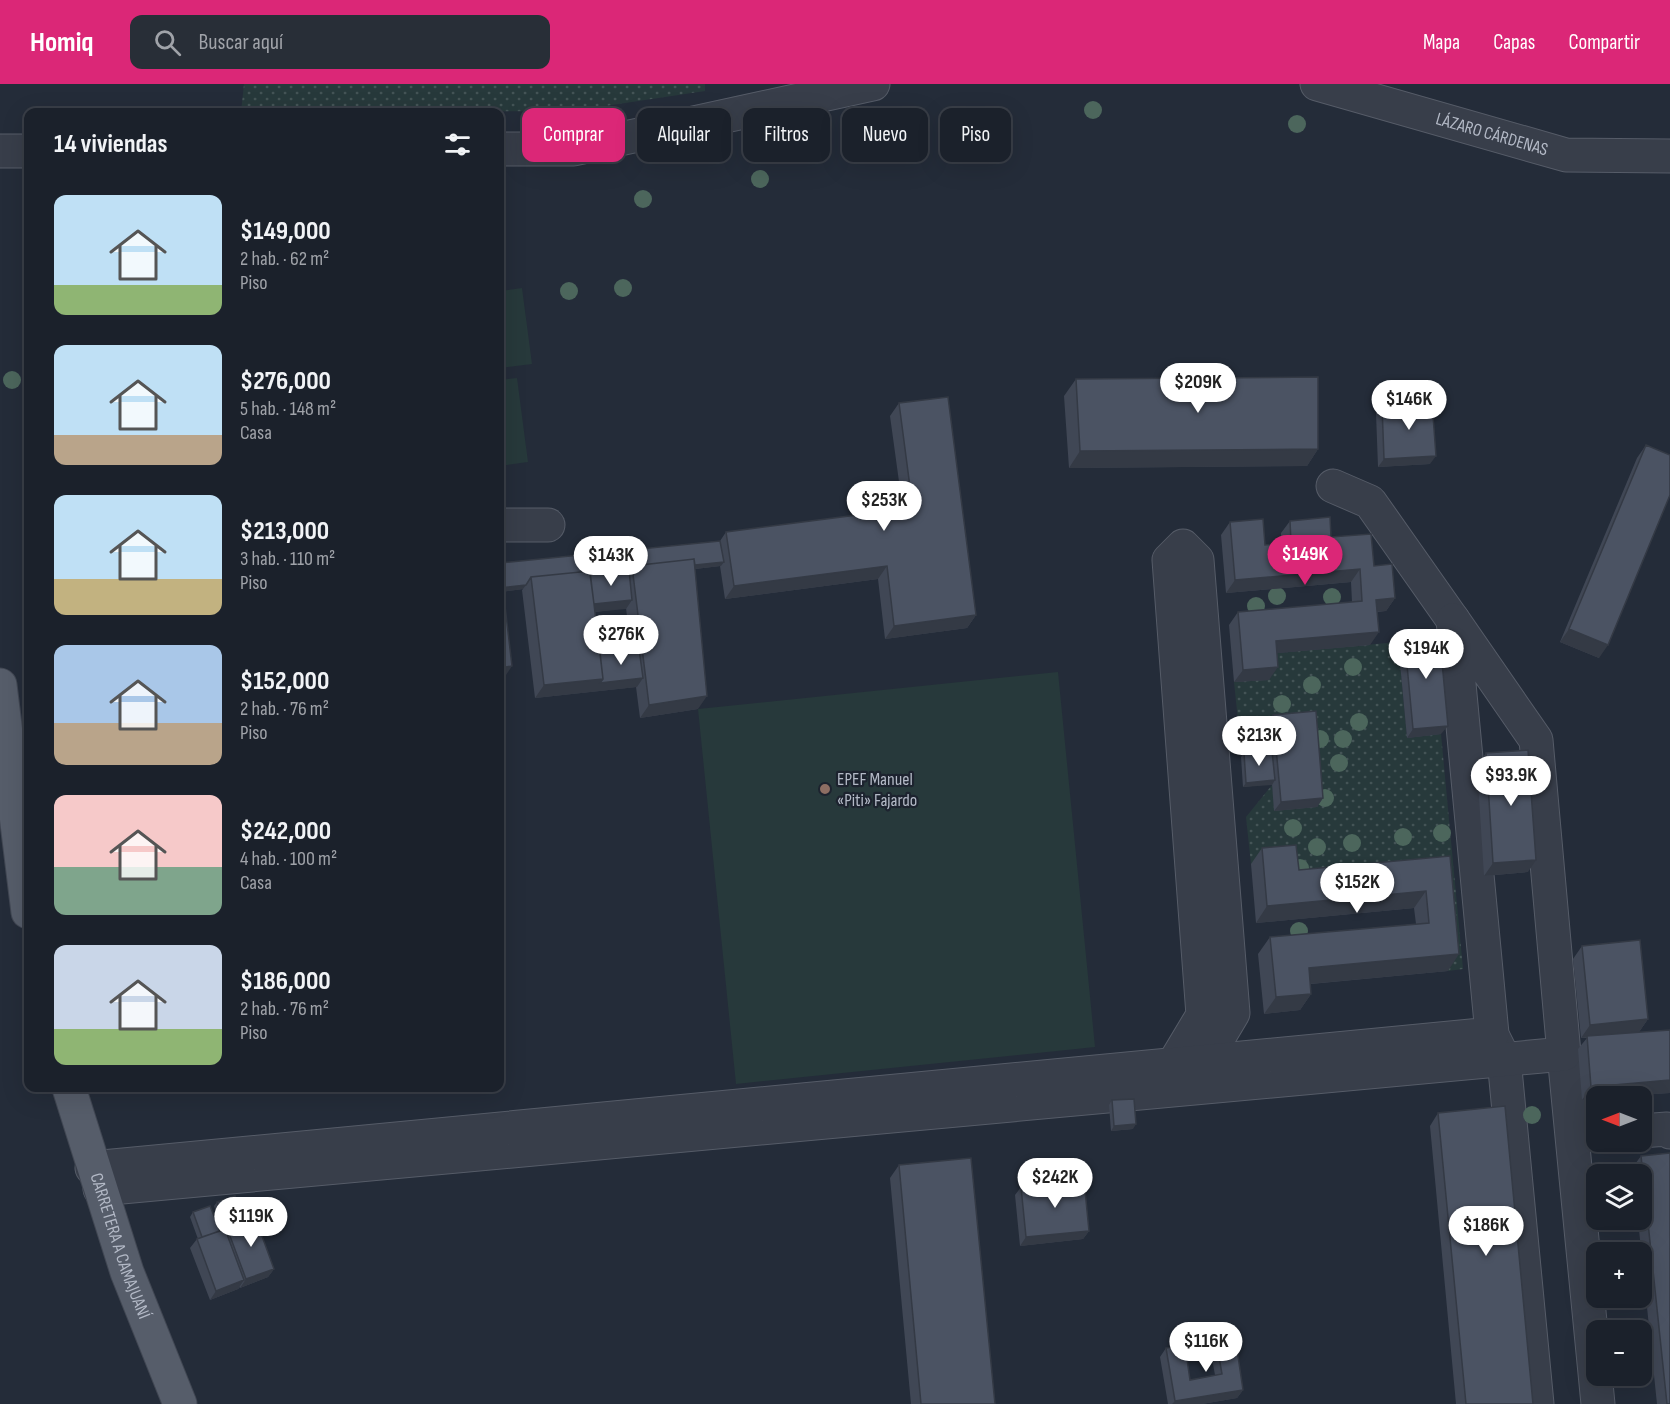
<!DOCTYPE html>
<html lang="es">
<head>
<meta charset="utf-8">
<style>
  :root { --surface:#1b212b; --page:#282e37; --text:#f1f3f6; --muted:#a0a3a9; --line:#393e47; --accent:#db2777 }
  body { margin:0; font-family:"Sofia Sans Condensed",sans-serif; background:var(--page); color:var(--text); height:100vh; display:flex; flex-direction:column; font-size:22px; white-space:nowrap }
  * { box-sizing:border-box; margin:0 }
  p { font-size:20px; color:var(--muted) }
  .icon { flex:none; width:33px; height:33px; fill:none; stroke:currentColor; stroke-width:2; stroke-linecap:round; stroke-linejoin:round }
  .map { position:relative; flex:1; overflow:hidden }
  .sheet { position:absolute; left:24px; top:24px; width:480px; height:984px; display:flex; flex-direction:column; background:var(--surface); border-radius:12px; box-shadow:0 6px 24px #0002,0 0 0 2px var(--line) }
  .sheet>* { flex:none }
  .hud { position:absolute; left:522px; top:24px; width:570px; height:54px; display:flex; gap:12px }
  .needle { width:39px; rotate:270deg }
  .fabs { position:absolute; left:1586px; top:1002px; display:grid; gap:12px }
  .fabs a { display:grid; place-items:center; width:66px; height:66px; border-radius:12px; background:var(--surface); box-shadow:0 6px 24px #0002,0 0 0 2px var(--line); font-size:30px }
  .price { position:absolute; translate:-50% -51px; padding:0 14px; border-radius:21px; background:#fff; color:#222; font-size:20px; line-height:39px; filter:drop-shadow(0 2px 3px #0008) }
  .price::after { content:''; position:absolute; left:50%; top:36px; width:18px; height:14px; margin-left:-9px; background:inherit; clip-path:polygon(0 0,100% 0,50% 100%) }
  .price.current { background:var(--accent); color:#fff }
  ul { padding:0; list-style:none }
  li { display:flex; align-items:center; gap:18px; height:150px; padding:0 30px }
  li span { display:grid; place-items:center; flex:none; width:168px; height:120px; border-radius:12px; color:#555 }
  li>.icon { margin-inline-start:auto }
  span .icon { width:72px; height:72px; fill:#fffc; stroke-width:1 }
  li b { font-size:26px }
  h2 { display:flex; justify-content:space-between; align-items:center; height:72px; padding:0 30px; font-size:26px }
  .pill { padding:0 21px; border-radius:12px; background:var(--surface); box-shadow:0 6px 24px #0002,0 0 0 2px var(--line); font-size:21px; line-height:54px }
  .pill.current { background:var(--accent); color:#fff }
  header { display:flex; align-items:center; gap:36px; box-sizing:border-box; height:84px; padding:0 30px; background:var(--accent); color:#fff }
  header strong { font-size:28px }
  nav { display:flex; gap:33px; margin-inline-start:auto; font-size:21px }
  .search { width:420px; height:54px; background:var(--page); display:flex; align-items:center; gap:15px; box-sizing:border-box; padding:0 21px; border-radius:12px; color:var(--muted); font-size:22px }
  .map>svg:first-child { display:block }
</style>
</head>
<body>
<header>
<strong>Homiq</strong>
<div class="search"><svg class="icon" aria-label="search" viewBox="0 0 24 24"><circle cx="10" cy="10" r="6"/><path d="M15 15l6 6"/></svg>Buscar aquí</div>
<nav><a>Mapa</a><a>Capas</a><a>Compartir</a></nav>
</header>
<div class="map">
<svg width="1670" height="1320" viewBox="0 0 1670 1320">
  <defs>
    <pattern id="grass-dots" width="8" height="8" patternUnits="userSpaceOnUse" patternTransform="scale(1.5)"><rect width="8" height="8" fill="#27393b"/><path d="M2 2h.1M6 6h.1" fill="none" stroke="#445456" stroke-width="1.8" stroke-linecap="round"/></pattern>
  </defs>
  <rect width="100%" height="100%" fill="#242c39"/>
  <path fill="url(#grass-dots)" d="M244,0h461v7l-133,20 -331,1z
    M1398,558l9,96 34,-4 22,235 -15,2 -9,-98 -152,14 -36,-23 -5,-47 26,-32 3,26 -8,-88 2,32 -30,-25 -5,-48 35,-3 -2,-25z"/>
  <path fill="#27393b" d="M522,204l10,76 -32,4v-77z
    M517,294l11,84 -28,4v-86z
    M1058,588l37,375 -359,37 -38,-375z"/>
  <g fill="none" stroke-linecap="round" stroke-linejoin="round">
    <g stroke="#565c68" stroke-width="35">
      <g id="minor">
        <path id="s1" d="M1317,0l249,71 104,1"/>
        <path d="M500,65h74l299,-65"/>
        <path d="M0,67h28"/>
        <path d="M1333,402l37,16 83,118"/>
        <path d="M500,441h48"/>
        <path d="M1494,955l10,20 33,345"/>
        <path d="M1564,970l34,350"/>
        <path d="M1173,981l30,-50 -34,-455 14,-14 14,14 36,453 -38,64"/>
        <path d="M1641,1047l26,-2 3,3"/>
        <path d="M92,1084l1400,-134 -39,-414 83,120 28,314 -1464,135"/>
      </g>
    </g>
    <g stroke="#414753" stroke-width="35">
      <g id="major">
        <path d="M0,601l28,227"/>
        <path id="s2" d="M69,1004l58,184 53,132"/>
      </g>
    </g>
    <use href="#minor" stroke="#383e4a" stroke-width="33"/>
    <use href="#major" stroke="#565d6a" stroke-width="33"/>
  </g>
  <g fill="#4c665c">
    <circle cx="1093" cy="26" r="9"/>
    <circle cx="1297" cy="40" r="9"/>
    <circle cx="760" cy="95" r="9"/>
    <circle cx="643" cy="115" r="9"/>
    <circle cx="623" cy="204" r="9"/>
    <circle cx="569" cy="207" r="9"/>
    <circle cx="12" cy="296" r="9"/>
    <circle cx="1277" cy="512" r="9"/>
    <circle cx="1332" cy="513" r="9"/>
    <circle cx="1256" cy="522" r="9"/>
    <circle cx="1353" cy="583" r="9"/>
    <circle cx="1312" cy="601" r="9"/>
    <circle cx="1282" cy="620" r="9"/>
    <circle cx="1359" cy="638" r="9"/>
    <circle cx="1320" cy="655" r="9"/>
    <circle cx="1343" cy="655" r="9"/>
    <circle cx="1339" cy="679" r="9"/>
    <circle cx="1325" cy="714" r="9"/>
    <circle cx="1293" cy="744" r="9"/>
    <circle cx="1442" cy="749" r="9"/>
    <circle cx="1403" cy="753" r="9"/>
    <circle cx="1352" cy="759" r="9"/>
    <circle cx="1317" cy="763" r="9"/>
    <circle cx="1300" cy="784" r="9"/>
    <circle cx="1299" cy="847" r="9"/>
    <circle cx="1532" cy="1031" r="9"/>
  </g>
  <path fill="#404755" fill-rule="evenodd" d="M1076,295l242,70 -11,17 -238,2 -5,-72z
    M899,319l77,212 -9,13 -82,11 -7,-60 -153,20 -5,-33 -25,3 3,140 -58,9 -4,-31 -101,11 -13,-108 1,-1 -23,3v-29l220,-22 6,-9 135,-17 -1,-10 9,-12 31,-4 -10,-73zM626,524l5,41 -31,3 -5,-40z
    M1382,321l48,59 -52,3 -2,-54z
    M1646,361l-47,213 -39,-16 77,-184z
    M1290,437l41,16 43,29 21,32 -9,13 -9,1 -7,33 -93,8 -8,27 -35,2 -5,-57 9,-13 114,-10 -1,-20 -125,11 -5,-58 9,-13 35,23 16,-2v-10z
    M1404,549l37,101 -34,4 -9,-96z
    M1273,631l50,83 -6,9 -43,4 -2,-27 -29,3 -2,-30 3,-4 25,-2 -2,-28z
    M1486,669l42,119 -44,4 -7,-110z
    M1262,764l37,22 151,-14 -2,115 -137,13v10l-11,16 -36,4 -6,-60 12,-17 146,-13 -2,-16 -158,15 -5,-59z
    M1582,862l66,73 -9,13 31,61 -47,3h-27l-14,4 -4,-51 9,-11h-6l-8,-79z
    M1112,1016l21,29 -22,2 -2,-26z
    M1438,1029l95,291h-77l-26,-278z
    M1641,1072l29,248h-13l-19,-184h3v-46h-8l-1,-6z
    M899,1081l96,239h-84l-21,-226z
    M1021,1103l68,44 -6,8 -63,7 -5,-51z
    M217,1118l27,19 30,48 -6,8 -28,11v-1l-2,2 -28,11 -20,-52 7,-9h1l-8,-22 3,-5 26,19 3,-1 -8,-24z
    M1216,1256l27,50 -6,8 -35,6h-34l-8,-47 6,-9 24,32 25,-5 -5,-27z"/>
  <path fill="#343a45" d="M1318,365l-11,17 -238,2 11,-17z
    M1436,372l-6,8 -52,3 6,-8z
    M724,478l-3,4 -88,10 -1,-4z
    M887,482l-9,13 -153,20 9,-13z
    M1360,485l-9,13 -125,11 9,-13z
    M526,501l-3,4 -23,3v-4z
    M1395,514l-9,13 -19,1 9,-12z
    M632,516l-6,9 -42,4 6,-9z
    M976,531l-9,13 -82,11 9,-13z
    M1569,545l39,16 -9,13 -39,-16z
    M1379,548l-9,13 -103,9 9,-13z
    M512,582l-6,9 -6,1v-8z
    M1278,583l-9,13 -35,2 9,-12z
    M643,594l-6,9 -102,11 9,-13 59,-6z
    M707,612l-9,13 -58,9 9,-13z
    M1448,642l-7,8 -34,4 6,-9z
    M1275,696l-3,5 -29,2 3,-4z
    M1323,714l-6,9 -43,4 7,-9z
    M1536,776l-8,12 -44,4 9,-13z
    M1426,807l-12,17 -158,15 11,-17z
    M1459,870l-11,17 -150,14 11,-17z
    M1311,910l-11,16 -36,4 12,-17z
    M1648,935l-9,13 -58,6 9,-13z
    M1670,996v13l-47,3h-27v3l-14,1 9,-13z
    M1136,1040l-3,5 -22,2 3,-5z
    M1089,1147l-6,8 -63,7 6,-9z
    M274,1185l-6,8 -28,11 6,-9z
    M244,1196l-6,9 -28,11 6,-9z
    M1243,1306l-6,8 -35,6h-30l3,-3z"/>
  <path fill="#4b5363" stroke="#343a45" stroke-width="1.5" d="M1318,293v72l-238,2 -4,-72z
    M948,313l28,218 -82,11 -7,-60 -153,20 -8,-54 146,-19 -3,-20 41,-6 -11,-84z
    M1432,318l4,54 -52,3 -2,-54z
    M1646,361l24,10v40l-62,150 -39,-16z
    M1330,433l1,20 40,-3 3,32 18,-2 3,34 -19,2 3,32 -103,9 2,26 -35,3 -5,-58 124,-11 -2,-32 -125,11 -5,-58 33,-3 2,26 26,-3 -1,-21z
    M720,457l4,21 -29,3 -1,-6 -62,7 -3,5 -39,3v-3l-59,6 -5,8 -26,3v-25z
    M694,475l13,137 -58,9 -17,-139z
    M629,486l3,30 -38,4 -4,-30z
    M590,487l13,108 -59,6 -13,-108z
    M500,522h5l7,60 -12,2z
    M1439,546l9,96 -35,3 -9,-96z
    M639,565l4,29 -43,5 3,-4 -3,-27z
    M1316,627l7,87 -42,4 -8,-87z
    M1528,666l8,110 -43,3 -7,-110z
    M1272,667l3,29 -29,3 -2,-30z
    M1296,761l3,25 151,-14 9,98 -150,14 2,26 -35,3 -6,-60 159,-14 -3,-32 -159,15 -5,-58z
    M1640,856l8,79 -58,6 -8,-79z
    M1670,946v50l-79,7 -4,-51z
    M1134,1015l2,25 -22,2 -2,-26z
    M1505,1022l28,298h-67l-28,-291z
    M1670,1069v251h-3l-26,-248z
    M971,1074l24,246h-74l-22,-239z
    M1084,1096l5,51 -63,6 -5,-50z
    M235,1112l9,25 -17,7v2l-10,-28z
    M210,1122l10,25 -18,6 -9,-25z
    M255,1133l19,52 -28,10 -19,-51z
    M225,1145l19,51 -28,11 -19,-52z
    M1235,1252l8,54 -68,11 -9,-53 19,-3 5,35 32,-6 -6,-34z"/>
  <circle fill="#8d6e63" stroke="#1d232f" stroke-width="2" cx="825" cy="705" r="6"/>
  <g text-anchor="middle" stroke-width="4.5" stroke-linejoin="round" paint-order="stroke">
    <g font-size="18" fill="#b3b9c6" stroke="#1d232f">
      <text dy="6" stroke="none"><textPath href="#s1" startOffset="182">LÁZARO CÁRDENAS</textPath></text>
      <text dy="6" stroke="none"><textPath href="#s2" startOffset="166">CARRETERA A CAMAJUANÍ</textPath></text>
    </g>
    <g font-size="18" fill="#b3b9c6" stroke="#1d232f" text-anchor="start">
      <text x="837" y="701">EPEF Manuel<tspan x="837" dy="21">«Piti» Fajardo</tspan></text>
    </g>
  </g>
</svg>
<div class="fabs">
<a><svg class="needle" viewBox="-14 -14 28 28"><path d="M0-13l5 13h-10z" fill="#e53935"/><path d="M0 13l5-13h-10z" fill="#a0a3a9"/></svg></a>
<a><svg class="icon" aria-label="layers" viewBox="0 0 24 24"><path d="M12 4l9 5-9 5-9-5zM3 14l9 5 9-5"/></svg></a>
<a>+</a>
<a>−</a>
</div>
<b class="price" style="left:1198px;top:330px">$209K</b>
<b class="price" style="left:1409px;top:347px">$146K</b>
<b class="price" style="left:884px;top:448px">$253K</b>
<b class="price current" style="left:1305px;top:502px">$149K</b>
<b class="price" style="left:611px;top:503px">$143K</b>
<b class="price" style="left:621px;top:582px">$276K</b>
<b class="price" style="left:1426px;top:596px">$194K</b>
<b class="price" style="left:1259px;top:683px">$213K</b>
<b class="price" style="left:1511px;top:723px">$93.9K</b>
<b class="price" style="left:1357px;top:830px">$152K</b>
<b class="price" style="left:1055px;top:1125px">$242K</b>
<b class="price" style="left:251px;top:1164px">$119K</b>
<b class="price" style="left:1486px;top:1173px">$186K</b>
<b class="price" style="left:1206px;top:1289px">$116K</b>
<div class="hud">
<a class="pill current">Comprar</a>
<a class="pill">Alquilar</a>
<a class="pill">Filtros</a>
<a class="pill">Nuevo</a>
<a class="pill">Piso</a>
</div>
<section class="sheet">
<h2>14 viviendas<svg class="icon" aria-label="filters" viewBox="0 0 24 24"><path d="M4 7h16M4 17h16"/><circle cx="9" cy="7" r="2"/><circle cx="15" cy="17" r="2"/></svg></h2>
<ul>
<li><span style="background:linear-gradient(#bfe0f5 75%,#8fb573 0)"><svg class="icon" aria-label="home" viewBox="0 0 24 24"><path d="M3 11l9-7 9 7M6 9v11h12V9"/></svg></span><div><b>$149,000</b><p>2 hab. · 62 m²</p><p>Piso</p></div></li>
<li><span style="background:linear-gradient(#bfe0f5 75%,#b9a48a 0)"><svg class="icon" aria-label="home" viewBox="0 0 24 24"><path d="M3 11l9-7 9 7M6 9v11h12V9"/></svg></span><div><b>$276,000</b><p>5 hab. · 148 m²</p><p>Casa</p></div></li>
<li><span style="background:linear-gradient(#bfe0f5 70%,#c2b280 0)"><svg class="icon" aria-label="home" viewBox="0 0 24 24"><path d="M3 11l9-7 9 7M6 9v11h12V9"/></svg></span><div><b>$213,000</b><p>3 hab. · 110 m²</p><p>Piso</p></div></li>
<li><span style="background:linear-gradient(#a9c7e8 65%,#b9a48a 0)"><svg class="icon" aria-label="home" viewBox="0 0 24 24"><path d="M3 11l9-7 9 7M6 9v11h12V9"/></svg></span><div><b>$152,000</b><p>2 hab. · 76 m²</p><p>Piso</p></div></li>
<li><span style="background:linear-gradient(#f6c9c9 60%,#7fa58c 0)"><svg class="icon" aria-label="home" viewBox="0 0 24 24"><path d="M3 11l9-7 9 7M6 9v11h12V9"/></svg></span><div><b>$242,000</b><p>4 hab. · 100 m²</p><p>Casa</p></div></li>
<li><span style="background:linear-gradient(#c9d6e8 70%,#8fb573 0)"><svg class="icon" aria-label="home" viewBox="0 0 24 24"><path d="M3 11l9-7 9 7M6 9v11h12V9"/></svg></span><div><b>$186,000</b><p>2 hab. · 76 m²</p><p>Piso</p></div></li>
</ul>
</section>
</div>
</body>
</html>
